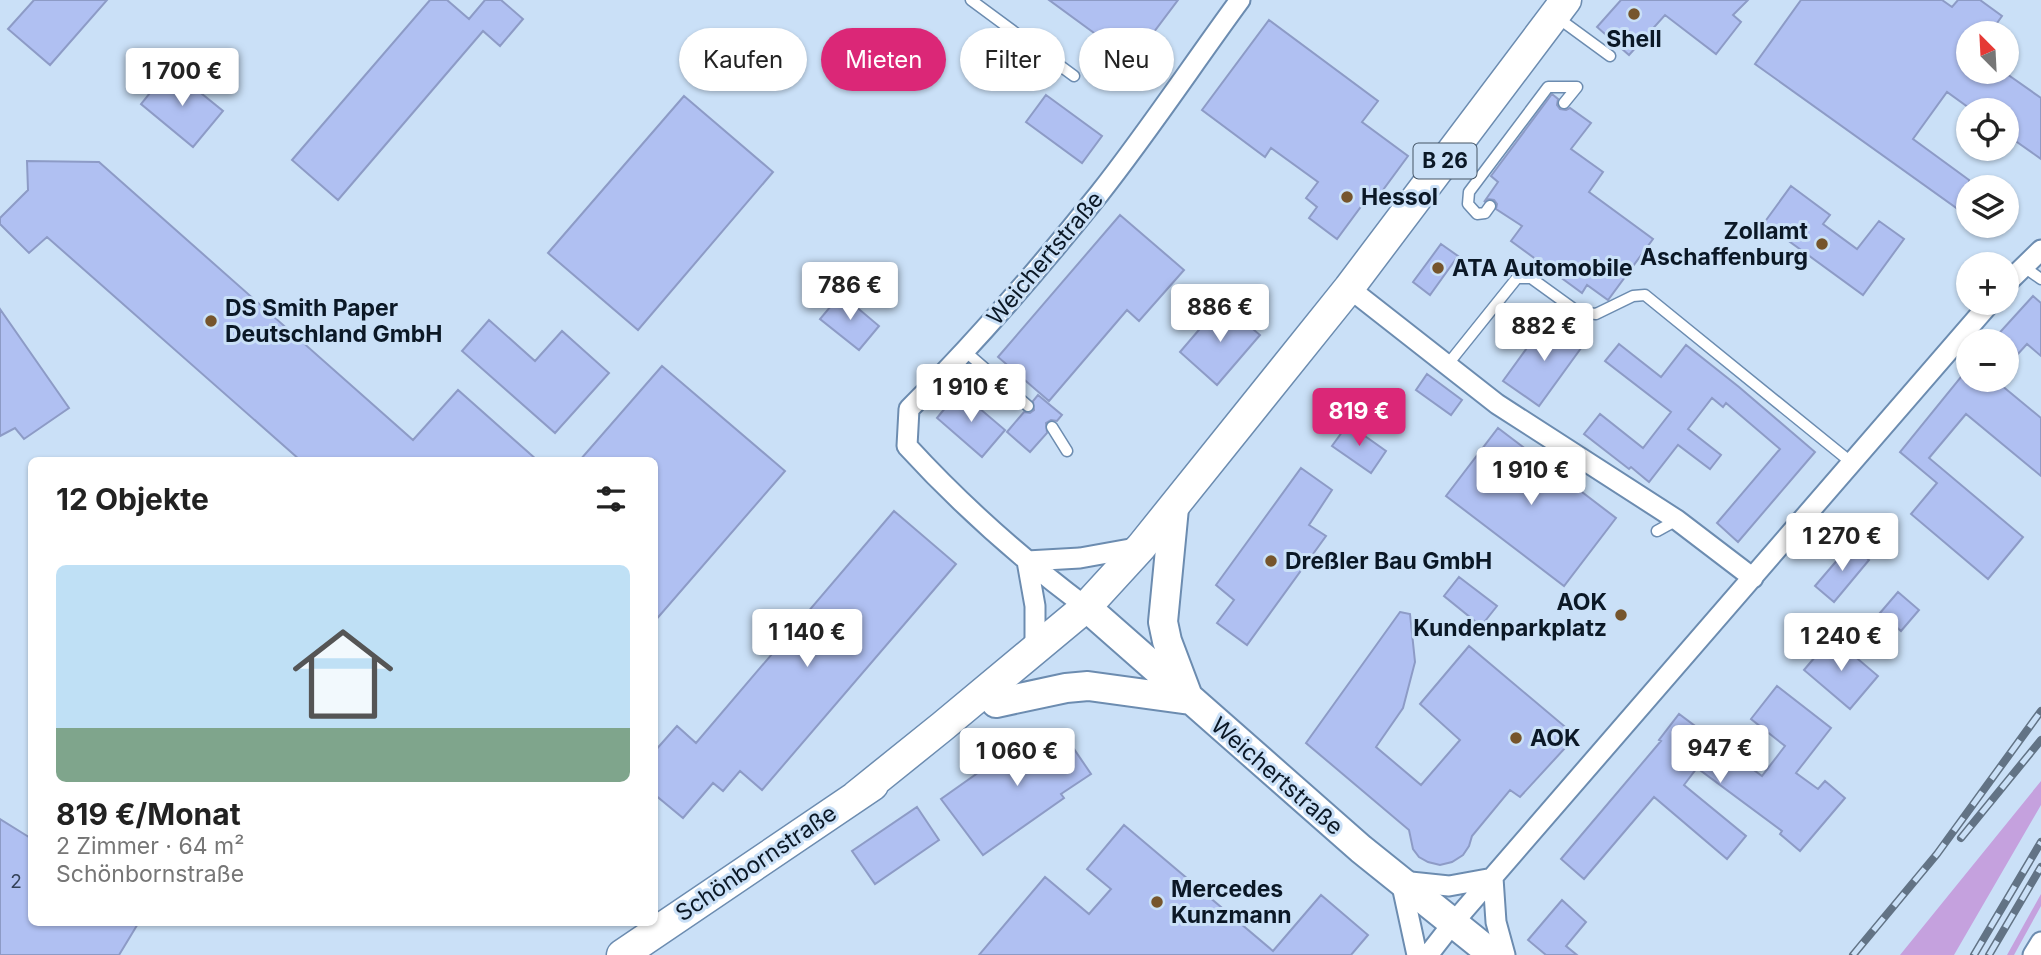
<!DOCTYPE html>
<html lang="de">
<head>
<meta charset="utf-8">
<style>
  :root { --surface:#fff; --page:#f2f2f2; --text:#222; --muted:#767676; --accent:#db2777 }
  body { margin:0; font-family:Inter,sans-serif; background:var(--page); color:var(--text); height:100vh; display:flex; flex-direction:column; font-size:26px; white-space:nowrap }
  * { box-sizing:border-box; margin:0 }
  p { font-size:23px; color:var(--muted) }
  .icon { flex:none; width:38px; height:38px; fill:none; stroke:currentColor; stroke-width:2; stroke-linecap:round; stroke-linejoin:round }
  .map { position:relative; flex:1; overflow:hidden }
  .sheet { position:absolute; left:28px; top:457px; width:630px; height:469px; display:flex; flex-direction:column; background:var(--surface); border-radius:10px; box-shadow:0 2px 5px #0004 }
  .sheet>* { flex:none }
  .guide { position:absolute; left:679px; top:28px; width:665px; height:63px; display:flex; gap:14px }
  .needle { width:46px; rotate:336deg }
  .buttons { position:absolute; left:1956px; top:21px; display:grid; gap:14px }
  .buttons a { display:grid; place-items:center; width:63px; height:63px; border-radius:50%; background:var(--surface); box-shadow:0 2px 5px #0004; font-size:35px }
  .price { position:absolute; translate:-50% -60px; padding:0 16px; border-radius:7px; background:#fff; color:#222; font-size:23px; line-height:46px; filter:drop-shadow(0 2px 4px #0008) }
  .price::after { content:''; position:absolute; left:50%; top:42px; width:21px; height:16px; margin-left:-10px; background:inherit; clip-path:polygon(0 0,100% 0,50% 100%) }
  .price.active { background:var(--accent); color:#fff }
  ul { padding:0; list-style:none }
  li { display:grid; align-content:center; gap:14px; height:371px; padding:0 28px }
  li span { display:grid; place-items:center; height:217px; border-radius:10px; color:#555 }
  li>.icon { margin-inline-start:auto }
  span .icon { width:126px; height:126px; fill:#fffc; stroke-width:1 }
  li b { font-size:30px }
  h2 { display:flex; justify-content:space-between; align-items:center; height:84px; padding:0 28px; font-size:30px }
  .tag { padding:0 24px; border-radius:32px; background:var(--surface); box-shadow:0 2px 5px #0004; font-size:24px; line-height:63px }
  .tag.active { background:var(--accent); color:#fff }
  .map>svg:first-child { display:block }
</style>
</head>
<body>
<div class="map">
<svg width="2041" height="955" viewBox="0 0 2041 955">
  <rect width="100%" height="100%" fill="#cae0f7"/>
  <path fill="#c5a1de" d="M2041,781v24l-87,150h-54z
    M2041,894v12l-27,49h-7z"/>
  <path fill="#b0c0f2" stroke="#8d9bc6" stroke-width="2" d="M34,0h73l-57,65 -42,-36z
    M430,0h17l22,19 16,-19h16l22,19 -23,27 -17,-15 -145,169 -46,-40z
    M1049,0h129l-58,77 -27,-20 12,-16z
    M1621,0h127l-15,15 8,7 -25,32 -51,-39 -36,40 -32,-28z
    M1801,0h141l10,7 6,-7h22l22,16 -12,17h-21v39h35l37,26v61l-34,-24v-25h-35l-25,-18 -34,47 56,41v22l-7,10 -207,-148z
    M1269,20l109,81 -16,21 46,34 -28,38 -6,-5 -37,50 -28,-21 8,-11 -11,-9 12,-16 -47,-34 -6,9 -63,-47z
    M170,68l53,43 -30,36 -52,-43z
    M1552,94l6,5 -1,6 3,4 6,1 4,-2 21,15 -20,26 32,23 -14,20 64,47 -45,61 -21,-15 -5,8 -71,-52 11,-15 -26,-17 1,-5 -3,-4 -6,-1 -4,3 14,-20 -7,-6z
    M1046,95l56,41 -20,27 -56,-41z
    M684,96l89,76 -135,158 -90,-77z
    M27,161l72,1 314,278 45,-50 79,70h-237l-253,-223 -18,16 -29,-29v-6l28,-28z
    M1791,186l39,29 -7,9 34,25 22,-28 25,18 -41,56 -99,-72z
    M1120,215l64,55 -45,51 -12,-11 -78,91 -51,-44z
    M1441,244l17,12 -28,39 -17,-13z
    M841,294l38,32 -20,24 -39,-31z
    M2033,296l8,7v53l-14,-12 -20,22v-25h-15z
    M1222,303l38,32 -43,50 -37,-33z
    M0,309l69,99 -45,31 -9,-11 -15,8z
    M1548,319l36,25 -45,62 -36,-25z
    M489,320l46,41 27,-30 47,42 -54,60 -93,-82z
    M1619,344l42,33 25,-32 53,42 76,65 -77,90 -21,-19 63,-74 -54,-46 -3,4 -11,-9 -24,31 33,26 -11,14 -32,-24 -29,37 -18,-15 -2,2 -45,-35 16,-20 43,34 28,-36 -66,-51z
    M662,366l123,105 -131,151v-162h-74z
    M1969,367v13h26l46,38v58l-75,-62 -37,44 94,79 -35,42 -77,-65 26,-31 -37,-31z
    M1427,374l35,26 -11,15 -35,-25z
    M959,391l46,39 -23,27 -45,-39z
    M1038,395l24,20 -5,6 -6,-1 -5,3 1,10 -17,19 -23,-20 17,-20 6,1 4,-3 -1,-9z
    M1348,424l38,27 -15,22 -39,-27z
    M1498,428l118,90 -52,68 -118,-90z
    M1301,468l31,22 -23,35 17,11 -79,109 -30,-22 17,-23 -18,-15z
    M894,511l62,53 -194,226 -22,-19 -17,20 -10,-8 -30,35 -29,-24v-42l23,-26 19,17z
    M1851,544l18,16 -35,42 -19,-16z
    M1459,577l38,29 -16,20 -37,-30z
    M1898,592l21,18 -18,21 -21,-18z
    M1400,612l10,2 5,48 -12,46 -27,39 45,38 39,-45 -40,-36 49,-58 107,90 -56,61 -10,-7 -38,46 -3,10 -6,9 -11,7 -12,3 -12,-3 -9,-5 -6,-8 -4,-19 -103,-87z
    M1832,637l46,39 -28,33 -46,-39z
    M1777,686l54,42 -35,45 22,16 7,-8 20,17 -45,53 -20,-17 2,-3 -85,-63 -13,17 62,51 -19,23 -73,-62 -70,82 -23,-20 100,-118 -2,-1 20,-26 83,62 23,-30 -34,-27z
    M1055,729l17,3 -2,11 21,31 -30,20 3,4 -81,57 -42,-56 96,-68z
    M917,807l22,33 -64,44 -23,-33z
    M0,819l32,20v83h107l-20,33h-119z
    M1124,825l149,126 48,-56 47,40 -17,20h-372l66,-78 44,37 22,-25 -24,-20z
    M1562,900l24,22 -20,24 11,9h-31l-18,-15z"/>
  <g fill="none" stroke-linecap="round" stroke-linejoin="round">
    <g stroke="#6c8cb0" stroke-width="13">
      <path id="service" d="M971,0l103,76
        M1558,18l52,38
        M1490,206l-5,7 -8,1 -9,-10 1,-12 79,-105h29l-13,16
        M2024,267l17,12
        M966,352l62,54
        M1448,364l69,-86h14l47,34 18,2 37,-18 12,-1 207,168
        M1052,427l15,24
        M1657,531l20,-11"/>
    </g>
    <g stroke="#6c8cb0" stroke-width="23">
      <path id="minor" d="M2007,283l34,-33
        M1349,288l148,116 180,116 76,58
        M1027,561l53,-3 61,-11
        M1027,561l8,45v43
        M1086,607c-64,-48 -125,-102 -179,-161l2,-37c68,-68 130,-140 190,-215 49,-62 94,-130 141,-194
        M1493,878l3,44 9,33
        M1417,955l-16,-74 48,5 44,-8
        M1428,955l25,-32 537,-620
        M2033,955l8,-13"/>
    </g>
    <g stroke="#6c8cb0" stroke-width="32">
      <path id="secondary" d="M1174,508l-11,114 4,19 20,53
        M1086,607l275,242 132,106
        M996,703l70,-15 22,-2 102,14"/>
    </g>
    <g stroke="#6c8cb0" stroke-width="33">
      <path id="primary" d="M856,796l87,-70 143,-119 55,-60 208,-259 217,-288
        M622,955l251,-170"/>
    </g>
    <use href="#service" stroke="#fff" stroke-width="10"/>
    <use href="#minor" stroke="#fff" stroke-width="19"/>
    <use href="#secondary" stroke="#fff" stroke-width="28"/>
    <use href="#primary" stroke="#fff" stroke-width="30"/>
    <g stroke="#627385" stroke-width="8">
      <path id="rail" d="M1961,838l80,-98
        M1853,955l84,-101 104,-143
        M1974,955l67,-113
        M1989,955l52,-88"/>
    </g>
    <use href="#rail" stroke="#cae0f7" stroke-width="5" stroke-dasharray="16" stroke-linecap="butt"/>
  </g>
  <g fill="#76552c" stroke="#cae0f7" stroke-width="2.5">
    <circle cx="1634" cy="14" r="7"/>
    <circle cx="1347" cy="197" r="7"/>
    <circle cx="1822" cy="244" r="7"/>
    <circle cx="1438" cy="268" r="7"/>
    <circle cx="211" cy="321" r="7"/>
    <circle cx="1271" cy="561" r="7"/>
    <circle cx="1621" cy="615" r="7"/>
    <circle cx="1516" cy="738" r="7"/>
    <circle cx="1157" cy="902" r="7"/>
  </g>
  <g text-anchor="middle" stroke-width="6" stroke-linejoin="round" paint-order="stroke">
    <g font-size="19" fill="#344259">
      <text x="16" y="888">2</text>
    </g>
    <rect fill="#cae0f7" stroke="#445465" stroke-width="2" x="1413.5" y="143.5" width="63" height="35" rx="5"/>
    <g font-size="21" font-weight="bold" fill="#0b1826">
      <text x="1445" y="168">B 26</text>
    </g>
    <g font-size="23" font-weight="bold" fill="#0b1826" stroke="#cae0f7" text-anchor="start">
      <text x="1634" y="47" text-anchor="middle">Shell</text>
      <text x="1361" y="205">Hessol</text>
      <text x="1808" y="239" text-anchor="end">Zollamt<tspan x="1808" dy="26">Aschaffenburg</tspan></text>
      <text x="1452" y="276">ATA Automobile</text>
      <text x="225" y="316">DS Smith Paper<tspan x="225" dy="26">Deutschland GmbH</tspan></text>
      <text x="1285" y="569">Dreßler Bau GmbH</text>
      <text x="1607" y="610" text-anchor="end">AOK<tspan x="1607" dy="26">Kundenparkplatz</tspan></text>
      <text x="1530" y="746">AOK</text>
      <text x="1171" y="897">Mercedes<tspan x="1171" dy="26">Kunzmann</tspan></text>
    </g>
    <g font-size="23" fill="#0b1826" stroke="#cae0f7">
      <text transform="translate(1045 258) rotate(-50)" y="8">Weichertstraße</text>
      <text transform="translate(1277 776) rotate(41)" y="8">Weichertstraße</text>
      <text transform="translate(756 863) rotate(-34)" y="8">Schönbornstraße</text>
    </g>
  </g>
</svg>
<div class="buttons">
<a><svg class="needle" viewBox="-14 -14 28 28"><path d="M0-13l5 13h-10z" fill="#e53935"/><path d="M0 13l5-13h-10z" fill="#767676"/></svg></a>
<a><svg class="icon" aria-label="locate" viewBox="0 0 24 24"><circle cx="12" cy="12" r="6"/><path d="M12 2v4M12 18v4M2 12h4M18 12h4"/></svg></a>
<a><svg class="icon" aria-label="layers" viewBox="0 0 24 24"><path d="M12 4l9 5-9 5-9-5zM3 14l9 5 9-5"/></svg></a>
<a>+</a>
<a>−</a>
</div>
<b class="price" style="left:182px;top:108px">1 700 €</b>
<b class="price" style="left:850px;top:322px">786 €</b>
<b class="price" style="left:1220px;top:344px">886 €</b>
<b class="price" style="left:1544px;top:363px">882 €</b>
<b class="price" style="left:971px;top:424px">1 910 €</b>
<b class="price active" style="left:1359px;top:448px">819 €</b>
<b class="price" style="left:1531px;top:507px">1 910 €</b>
<b class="price" style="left:1842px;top:573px">1 270 €</b>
<b class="price" style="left:807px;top:669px">1 140 €</b>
<b class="price" style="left:1841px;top:673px">1 240 €</b>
<b class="price" style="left:1720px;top:785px">947 €</b>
<b class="price" style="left:1017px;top:788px">1 060 €</b>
<div class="guide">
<a class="tag">Kaufen</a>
<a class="tag active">Mieten</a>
<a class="tag">Filter</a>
<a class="tag">Neu</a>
</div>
<section class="sheet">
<h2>12 Objekte<svg class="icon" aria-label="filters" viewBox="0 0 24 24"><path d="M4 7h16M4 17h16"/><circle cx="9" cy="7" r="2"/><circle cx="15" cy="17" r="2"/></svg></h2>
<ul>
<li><span style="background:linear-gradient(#bfe0f5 75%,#7fa58c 0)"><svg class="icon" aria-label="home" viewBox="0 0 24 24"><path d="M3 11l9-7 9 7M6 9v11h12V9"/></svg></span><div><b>819 €/Monat</b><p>2 Zimmer · 64 m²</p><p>Schönbornstraße</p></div></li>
</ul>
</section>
</div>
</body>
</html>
